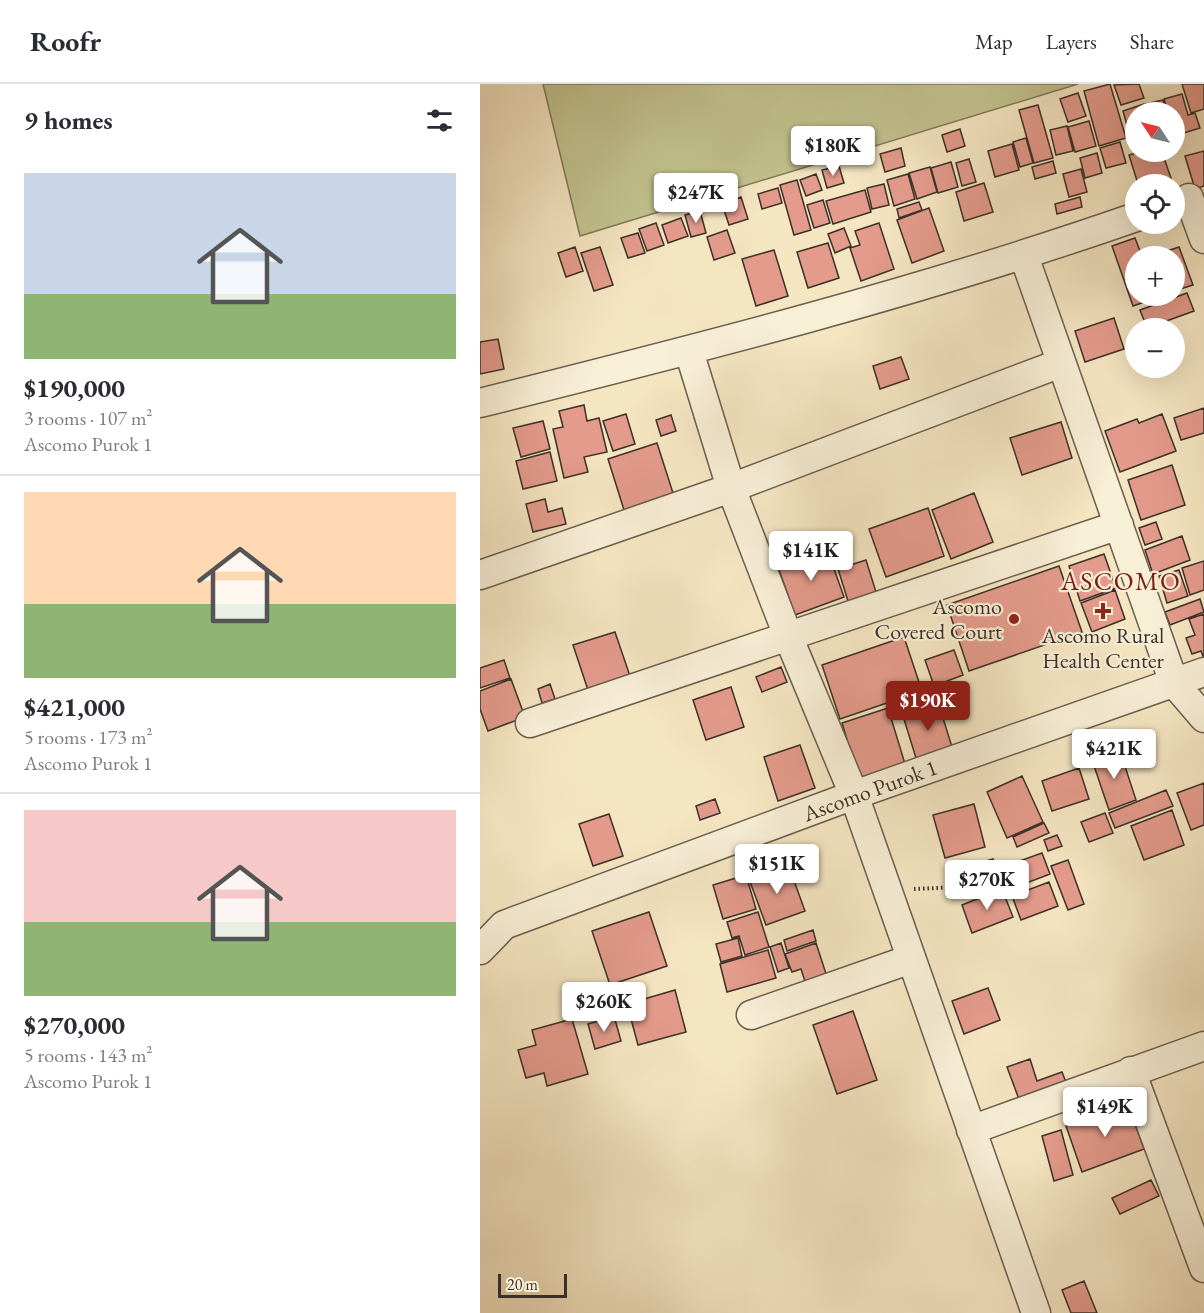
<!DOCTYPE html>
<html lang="en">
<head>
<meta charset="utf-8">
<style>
  :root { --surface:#fff; --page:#f2f2f3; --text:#2b2b33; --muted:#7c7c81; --line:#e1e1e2; --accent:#8f2418 }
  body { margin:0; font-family:"EB Garamond",serif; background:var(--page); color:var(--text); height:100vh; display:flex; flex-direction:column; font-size:22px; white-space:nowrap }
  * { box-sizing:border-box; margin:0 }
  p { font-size:20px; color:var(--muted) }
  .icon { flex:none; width:33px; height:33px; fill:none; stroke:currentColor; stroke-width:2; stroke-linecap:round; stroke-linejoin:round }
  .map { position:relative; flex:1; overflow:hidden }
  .details { display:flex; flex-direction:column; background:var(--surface); width:480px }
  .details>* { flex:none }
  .needle { width:39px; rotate:305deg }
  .tools { position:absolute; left:645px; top:18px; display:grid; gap:12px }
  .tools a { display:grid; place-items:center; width:60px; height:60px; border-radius:50%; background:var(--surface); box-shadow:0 6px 24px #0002; font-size:30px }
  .scale { position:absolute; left:18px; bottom:15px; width:69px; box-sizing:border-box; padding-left:6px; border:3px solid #3b3028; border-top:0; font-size:16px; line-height:21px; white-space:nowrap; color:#3b3028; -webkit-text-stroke:4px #f8efd7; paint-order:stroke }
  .price { position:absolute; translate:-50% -51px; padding:0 14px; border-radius:6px; background:#fff; color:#222; font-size:20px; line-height:39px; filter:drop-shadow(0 2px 3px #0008) }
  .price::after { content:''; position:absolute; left:50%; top:36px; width:18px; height:14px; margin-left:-9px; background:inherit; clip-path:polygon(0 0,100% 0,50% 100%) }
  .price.on { background:var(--accent); color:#fff }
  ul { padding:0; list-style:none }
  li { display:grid; align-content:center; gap:12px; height:318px; padding:0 24px }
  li+li { border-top:2px solid var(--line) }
  li span { display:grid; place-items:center; height:186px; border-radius:0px; color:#555 }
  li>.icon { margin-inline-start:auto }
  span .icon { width:108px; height:108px; fill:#fffc; stroke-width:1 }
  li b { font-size:26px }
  h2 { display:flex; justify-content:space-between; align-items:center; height:72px; padding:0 24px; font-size:26px }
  header { display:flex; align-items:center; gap:36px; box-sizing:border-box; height:84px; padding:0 30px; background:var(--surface); border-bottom:2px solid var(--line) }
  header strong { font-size:28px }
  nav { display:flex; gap:33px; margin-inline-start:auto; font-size:21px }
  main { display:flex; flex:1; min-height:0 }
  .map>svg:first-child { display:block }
</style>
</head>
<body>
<header>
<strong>Roofr</strong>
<nav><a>Map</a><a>Layers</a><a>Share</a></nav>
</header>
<main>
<section class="details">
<h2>9 homes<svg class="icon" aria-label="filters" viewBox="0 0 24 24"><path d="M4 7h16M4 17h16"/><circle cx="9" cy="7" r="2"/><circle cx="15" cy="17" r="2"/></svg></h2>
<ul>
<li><span style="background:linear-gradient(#c9d6e8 65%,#8fb573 0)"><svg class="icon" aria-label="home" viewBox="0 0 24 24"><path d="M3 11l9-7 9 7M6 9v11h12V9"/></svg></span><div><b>$190,000</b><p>3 rooms · 107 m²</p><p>Ascomo Purok 1</p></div></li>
<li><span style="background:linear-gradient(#ffd9b3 60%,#8fb573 0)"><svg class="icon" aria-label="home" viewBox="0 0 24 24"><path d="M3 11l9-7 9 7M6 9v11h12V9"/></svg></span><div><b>$421,000</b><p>5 rooms · 173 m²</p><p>Ascomo Purok 1</p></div></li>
<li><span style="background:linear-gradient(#f6c9c9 60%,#8fb573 0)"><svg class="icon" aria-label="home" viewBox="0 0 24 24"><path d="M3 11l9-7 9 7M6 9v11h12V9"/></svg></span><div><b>$270,000</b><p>5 rooms · 143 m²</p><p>Ascomo Purok 1</p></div></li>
</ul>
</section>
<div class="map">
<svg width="724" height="1229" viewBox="0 0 724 1229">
  <rect width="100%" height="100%" fill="#f5e6c2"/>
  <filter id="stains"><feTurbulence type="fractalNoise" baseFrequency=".00333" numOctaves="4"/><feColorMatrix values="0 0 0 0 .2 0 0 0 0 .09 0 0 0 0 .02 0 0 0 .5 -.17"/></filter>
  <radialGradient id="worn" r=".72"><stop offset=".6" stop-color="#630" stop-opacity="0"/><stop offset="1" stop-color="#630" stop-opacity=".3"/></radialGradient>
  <path fill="#c2c38f" stroke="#7e7a5c" stroke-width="1.5" d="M63,0h535l-498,152z"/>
  <path fill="#e49b8c" stroke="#3b3028" stroke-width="1.5" d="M630,0l16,54 -27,8 -15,-55z
    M659,0l5,14 -23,7 -7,-20z
    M702,0h22v25l-13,4z
    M598,9l8,23 -18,6 -8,-23z
    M702,10l6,21 7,-2 5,15 -26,8v-24h-6l-4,-13z
    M683,16l3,12h-17l-3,-8z
    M664,20l2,8h-10v22l-6,2 -7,-25z
    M558,21l15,53 -19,5 -15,-53z
    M609,37l7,25 -21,6 -7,-25z
    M587,42l6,25 -17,4 -6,-25z
    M480,45l5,17 -18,6 -5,-17z
    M546,54l7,25 -13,4 -7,-25z
    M640,58l6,21 -20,5 -6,-20z
    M532,60l7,26 -24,7 -7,-26z
    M421,64l4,18 -20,6 -5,-18z
    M724,67v35l-9,3 -10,-33z
    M660,68h22l11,32h-35l-9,-29z
    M617,69l5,20 -17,5 -5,-20z
    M489,75l7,23 -14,4 -6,-23z
    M573,77l3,12 -21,6 -3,-12z
    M471,78l7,25 -20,6 -7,-25z
    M359,82l5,17 -17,5 -5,-18z
    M450,83l7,25 -20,7 -8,-26z
    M601,85l6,23 -18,5 -6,-23z
    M336,90l6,16 -16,6 -6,-16z
    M428,90l7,25 -21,7 -7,-26z
    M317,96l14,50 -17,5 -14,-50z
    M504,99l9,29 -29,9 -8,-29z
    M404,100l5,21 -17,4 -5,-21z
    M298,104l4,15 -20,6 -4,-15z
    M385,106l6,22 -38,12 -7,-23z
    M261,113l7,22 -19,6 -7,-21z
    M600,113l2,10 -25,7 -2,-10z
    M343,116l7,23 -16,5 -7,-23z
    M439,118l3,8 -23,8 -2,-9z
    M449,124l15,43 -32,12 -15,-43z
    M220,127l6,22 -15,4 -6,-22z
    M201,134l7,18 -20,7 -6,-18z
    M176,139l8,22 -17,6 -8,-22z
    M399,139l15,46 -33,12 -11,-33 10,-3 -5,-14z
    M364,144l7,18 -16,7 -7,-19z
    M247,146l8,23 -21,7 -7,-23z
    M158,149l7,20 -17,5 -7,-20z
    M655,154l7,18h-6v40h26l-29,10 -21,-60z
    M348,159l11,35 -31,10 -11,-36z
    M95,163l8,24 -17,6 -8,-24z
    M120,163l13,38 -19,6 -13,-38z
    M699,163l14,38 -19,6v-35h-22z
    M294,166l14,46 -32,10 -14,-47z
    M707,209l7,18 -47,17 -7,-18z
    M634,234l10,31 -39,13 -10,-31z
    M18,255l6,30 -24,5v-32z
    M421,273l8,22 -29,10 -7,-23z
    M104,321l3,16 12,-3 8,34 -23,5 4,15 -24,6 -11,-49 10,-2 -4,-16z
    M724,324v25l-23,7 -7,-22z
    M146,330l9,30 -22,7 -10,-30z
    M682,330l14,37 -56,21 -15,-41 32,-12 2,4z
    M191,331l5,16 -15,5 -5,-16z
    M63,337l7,28 -29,8 -8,-29z
    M581,338l11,36 -50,17 -12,-37z
    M177,359l16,50 -49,17 -16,-51z
    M70,368l7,29 -34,8 -7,-28z
    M692,381l13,40 -44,15 -13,-40z
    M494,409l19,49 -42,17 -19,-49z
    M65,415l3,13 14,-4 4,16 -33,8 -7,-28z
    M448,424l16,48 -58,21 -17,-48z
    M676,438l6,17 -17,6 -6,-17z
    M702,452l8,24 -37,14 -8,-24z
    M347,465l17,48 -49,18 -17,-48z
    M624,470l12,34 -36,13 -11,-35z
    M386,476l10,32 -28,9 -10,-32z
    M724,477v29l-14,5 -8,-27z
    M579,482l23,66 -113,39 -22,-66z
    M699,486l9,26 -21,7 -8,-27z
    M635,506l10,29 -33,13 -11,-29z
    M720,515l4,13 -34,13 -5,-13z
    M724,530v45l-3,-8 -9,3 -6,-16 9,-3 -6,-16z
    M135,548l16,47 -42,14 -16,-48z
    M424,553l18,54 -82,28 -18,-54z
    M474,566l9,25 -29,11 -9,-26z
    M24,576l6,18 -30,10v-20z
    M301,583l6,15 -25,10 -6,-15z
    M31,595l14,38 -37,14 -8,-22v-18z
    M70,600l5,15 -13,4 -4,-14z
    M251,603l13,40 -38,13 -13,-40z
    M459,621l13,42 -36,11 -13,-42z
    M408,624l17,56 -46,15 -17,-56z
    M320,661l15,43 -37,13 -14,-44z
    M640,667l16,49 -27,10 -17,-50z
    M599,684l10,31 -37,12 -10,-30z
    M542,692l21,46 -36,16 -20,-46z
    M724,699v42l-13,5 -14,-37z
    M686,706l7,16 -58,22 -6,-15z
    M235,715l5,14 -20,7 -4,-14z
    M494,720l11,43 -40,11 -12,-43z
    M692,726l12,35 -40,15 -13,-34z
    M625,729l8,20 -24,9 -8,-20z
    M129,730l14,42 -30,10 -14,-42z
    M564,739l5,10 -32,14 -4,-10z
    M577,751l5,11 -14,5 -4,-11z
    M562,769l8,21 -34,13 -8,-22z
    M513,775l6,22 -24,7 -6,-22z
    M588,776l16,44 -16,6 -17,-44z
    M308,780l17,47 -39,14 -17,-46z
    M266,791l10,34 -33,10 -10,-34z
    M569,798l9,24 -37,14 -9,-24z
    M522,805l11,28 -41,16 -10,-28z
    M169,828l18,54 -57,19 -18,-54z
    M278,828l11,35 -24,8 -6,-19 -7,2 -5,-16z
    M333,846l3,11 -29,10 -3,-11z
    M258,854l4,18 -21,6 -5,-18z
    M301,859l8,25 -11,4 -8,-25z
    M336,859l14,43 -21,8 -8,-25 -9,3 -7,-18z
    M288,866l8,28 -49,14 -7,-28z
    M508,904l12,32 -36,14 -12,-33z
    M195,906l11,42 -48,13 -11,-41z
    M373,927l24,69 -40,14 -24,-69z
    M134,932l7,25 -26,8 -7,-25z
    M92,935l16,55 -41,12 -3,-13 -18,5 -8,-28 18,-5 -4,-15z
    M550,975l7,22 25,-9 5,13 -47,17 -13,-35z
    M648,1020l16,45 -62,23 -16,-46z
    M581,1046l12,45 -19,6 -12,-45z
    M671,1096l8,16 -39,18 -8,-16z
    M604,1197l13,32h-26l-9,-23z"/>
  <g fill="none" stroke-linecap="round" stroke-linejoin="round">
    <g stroke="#6a5e4e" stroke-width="31">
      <path id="minor" d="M709,114l15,41
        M544,172l150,427 30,35
        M209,267l42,137 57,148 66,159 182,518
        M0,319c220,-55 441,-111 656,-186
        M0,491l251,-87 330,-125
        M50,639l589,-198
        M0,866l24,-25 350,-130 350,-123
        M271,931l160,-56
        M651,987l73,197
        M491,1046l233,-84"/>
    </g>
    <path stroke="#3b3028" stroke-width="4" stroke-dasharray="1.5 3" stroke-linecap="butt" d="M434,805l47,-2"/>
    <use href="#minor" stroke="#f8efd7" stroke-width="28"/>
  </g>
  <g fill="#8f2418" stroke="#f8efd7" stroke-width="2">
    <path d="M620 518h6v6h6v6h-6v6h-6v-6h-6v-6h6z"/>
    <circle cx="534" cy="535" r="6"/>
  </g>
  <g text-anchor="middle" stroke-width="4.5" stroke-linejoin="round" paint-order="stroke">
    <g font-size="22" fill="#3b3028" stroke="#f8efd7" text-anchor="end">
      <text x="522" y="530">Ascomo<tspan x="522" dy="25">Covered Court</tspan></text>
      <text x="623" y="559" text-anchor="middle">Ascomo Rural<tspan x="623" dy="25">Health Center</tspan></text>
    </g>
    <g font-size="22" fill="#3b3028" stroke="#f8efd7">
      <text transform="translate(390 706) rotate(-20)" y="8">Ascomo Purok 1</text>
    </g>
    <g font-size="26" letter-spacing="1.5" fill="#7a1f14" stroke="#f8efd7">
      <text x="641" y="506">ASCOMO</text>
    </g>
  </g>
  <rect width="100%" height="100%" filter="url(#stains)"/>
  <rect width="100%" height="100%" fill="url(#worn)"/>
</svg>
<div class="tools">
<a><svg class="needle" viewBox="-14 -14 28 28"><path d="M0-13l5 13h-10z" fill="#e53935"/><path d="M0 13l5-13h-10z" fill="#7c7c81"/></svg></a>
<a><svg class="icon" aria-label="locate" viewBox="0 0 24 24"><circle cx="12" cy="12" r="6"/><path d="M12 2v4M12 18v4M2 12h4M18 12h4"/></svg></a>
<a>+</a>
<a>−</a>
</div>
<div class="scale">20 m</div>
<b class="price" style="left:353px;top:93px">$180K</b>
<b class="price" style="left:216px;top:140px">$247K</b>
<b class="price" style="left:331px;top:498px">$141K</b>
<b class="price on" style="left:448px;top:648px">$190K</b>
<b class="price" style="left:634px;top:696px">$421K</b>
<b class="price" style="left:297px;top:811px">$151K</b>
<b class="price" style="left:507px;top:827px">$270K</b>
<b class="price" style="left:124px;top:949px">$260K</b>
<b class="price" style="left:625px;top:1054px">$149K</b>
</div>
</main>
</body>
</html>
